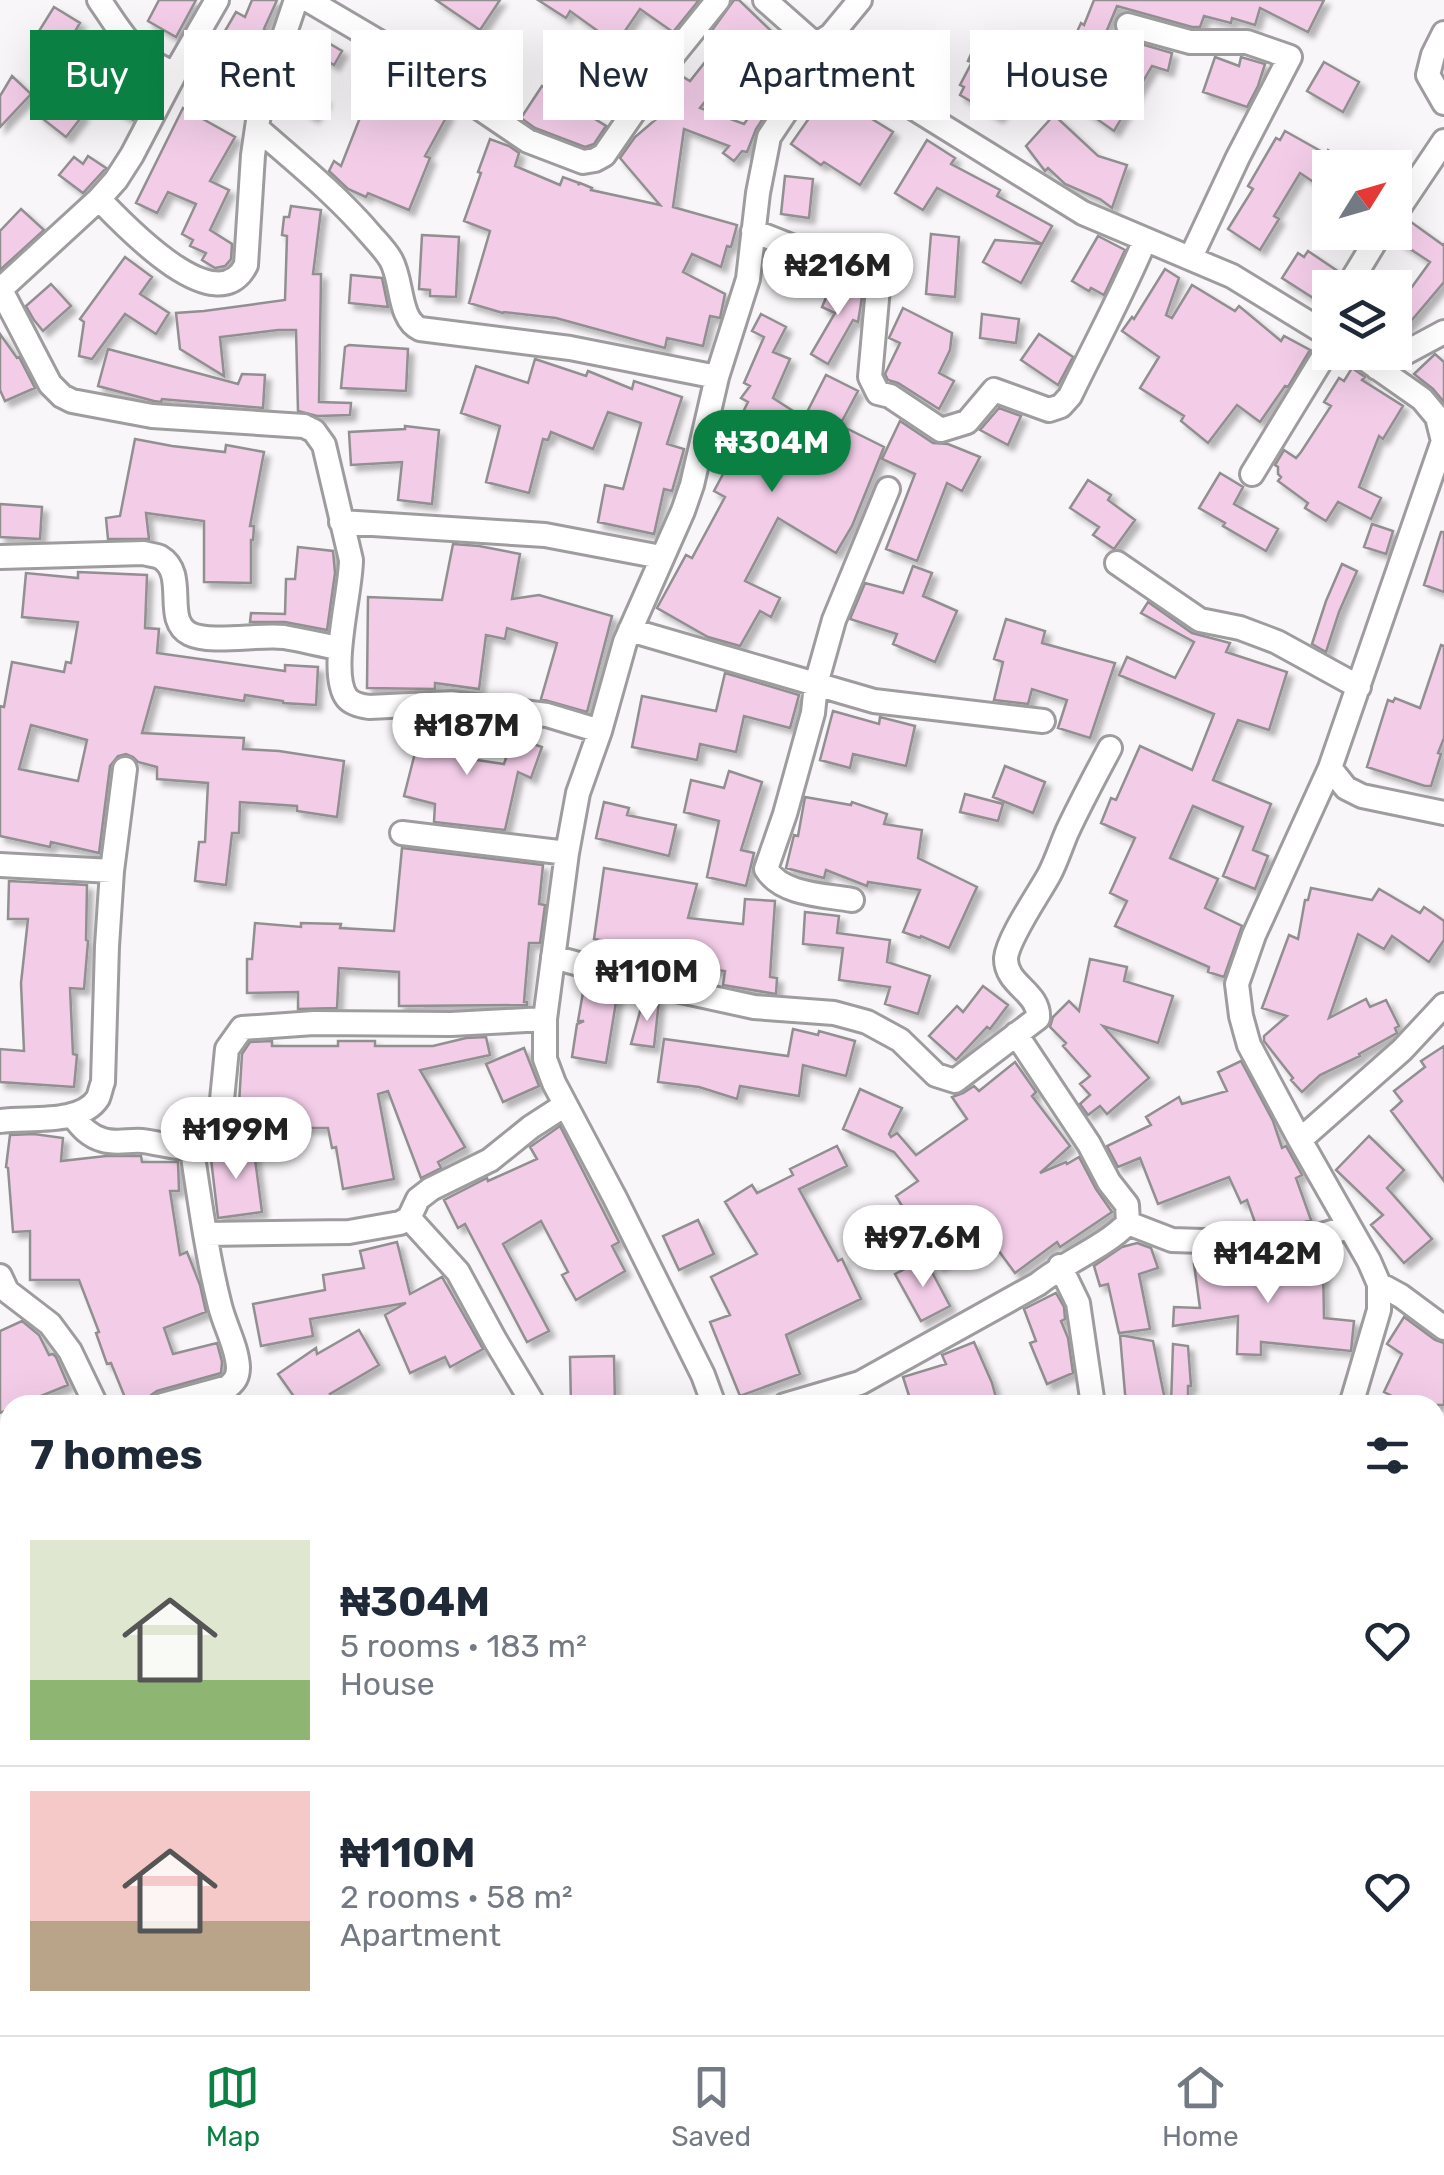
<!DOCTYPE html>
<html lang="en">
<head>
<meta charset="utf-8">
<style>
  :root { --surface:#fff; --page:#f6f6f7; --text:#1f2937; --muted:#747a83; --line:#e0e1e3; --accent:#0b8043 }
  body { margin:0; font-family:Rubik,sans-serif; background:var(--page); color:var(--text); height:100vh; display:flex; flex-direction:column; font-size:38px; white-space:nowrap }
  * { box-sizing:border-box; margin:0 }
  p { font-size:32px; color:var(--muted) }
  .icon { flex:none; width:55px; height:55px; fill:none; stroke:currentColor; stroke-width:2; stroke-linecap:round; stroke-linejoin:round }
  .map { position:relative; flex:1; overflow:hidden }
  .sheet { position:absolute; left:0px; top:1395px; width:1445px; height:640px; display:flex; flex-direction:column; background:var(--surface); border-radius:30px 30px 0 0; box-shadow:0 10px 40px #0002 }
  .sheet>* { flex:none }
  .top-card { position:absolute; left:30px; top:30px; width:1385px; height:90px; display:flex; gap:20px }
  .needle { width:65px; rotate:53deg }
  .fabs { position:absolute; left:1312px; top:150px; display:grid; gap:20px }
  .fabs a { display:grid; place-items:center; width:100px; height:100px; border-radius:0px; background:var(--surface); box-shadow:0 10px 40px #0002; font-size:50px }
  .price { position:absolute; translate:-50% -85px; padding:0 22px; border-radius:35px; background:#fff; color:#222; font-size:32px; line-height:65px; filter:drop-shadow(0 2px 5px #0008) }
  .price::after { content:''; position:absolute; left:50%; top:60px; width:30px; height:22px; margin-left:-15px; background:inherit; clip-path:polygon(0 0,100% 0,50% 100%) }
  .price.selected { background:var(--accent); color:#fff }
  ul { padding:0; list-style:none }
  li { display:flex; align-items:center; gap:30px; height:250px; padding:0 30px }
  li+li { border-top:2px solid var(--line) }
  li span { display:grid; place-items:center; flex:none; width:280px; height:200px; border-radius:0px; color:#555 }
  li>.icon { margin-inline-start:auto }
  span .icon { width:120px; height:120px; fill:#fffc; stroke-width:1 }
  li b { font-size:42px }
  h2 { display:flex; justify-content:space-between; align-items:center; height:120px; padding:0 30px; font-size:42px }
  .tag { padding:0 35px; border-radius:0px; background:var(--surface); box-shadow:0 10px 40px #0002; font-size:35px; line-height:90px }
  .tag.selected { background:var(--accent); color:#fff }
  .tabs { display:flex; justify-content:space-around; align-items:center; height:140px; border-top:2px solid var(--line); background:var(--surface); font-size:28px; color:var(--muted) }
  .tabs a { display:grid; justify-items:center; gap:5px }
  .tabs .selected { color:var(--accent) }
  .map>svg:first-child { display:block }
</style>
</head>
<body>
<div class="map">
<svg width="1444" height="2035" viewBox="0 0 1444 2035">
  <defs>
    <filter id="shadow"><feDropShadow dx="5.5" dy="5.5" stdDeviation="2.5" flood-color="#0004"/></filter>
  </defs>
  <rect width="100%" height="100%" fill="#f8f6f8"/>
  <path fill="#f3cde8" stroke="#928f91" stroke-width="2.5" fill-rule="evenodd" filter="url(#shadow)" d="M159,0h37l-20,37 -28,-16z
    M252,0h25l-13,29 5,4 -32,54 -33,-20 32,-55 9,5z
    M436,0h64l-20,30z
    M538,0h161l-26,32 -33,-23 -24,35 -46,-33 -4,7z
    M734,0h5l54,52 -31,32 -24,-24 -38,48 44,16 12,-17 10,7 -10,15 -9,23 -5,-1 -8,10 -11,-8 6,-7 -45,-17 -11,78 64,18 -6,22 -4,-1 -6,21 -29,-13 -9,18 42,22 -5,24 -10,-2 -7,30 -36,-8 -2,10 -109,-30 -52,-6 -1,1 -34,-10 21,-72 -26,-10 17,-48 -3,-1 12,-33 19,7 10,7 -4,13 45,19 3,-8 16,6 -1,2 2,-2 12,5 -1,2 69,15 -40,-47 15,-21 20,-17 -6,-4 29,-42 12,7 30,-38 -10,-10z
    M1094,0h230l-16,32 -48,-24 -5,17 -23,-7 -1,5 -27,-7 -4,11h-8l-75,-21 -12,29 34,17 2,-8 31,9 -4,18 -16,-5 -38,65 -64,-45 42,-31 -21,-10 10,-22 3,2z
    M54,7l26,16 -19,32 -27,-16z
    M315,35l27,16 -8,14 -27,-16z
    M978,38l45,21 -13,28 6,3 -18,27 -38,-22 4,-8 -4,-2 12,-23 -4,-1z
    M1215,57l24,9 2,-9 24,7 -7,22 -11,21 -44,-15z
    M1324,62l35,20 -16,30 -36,-21z
    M127,67l26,16 -20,37 -28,-17z
    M382,70l29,14 -4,7 41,23 -23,42 5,2 -21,52 -41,-17 -2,4 -18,-8 -19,-18 5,-10 7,5 22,-56z
    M12,76l19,18 -31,33v-31z
    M297,81l28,19 -12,17 -28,-19z
    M833,84l31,21 -5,6 34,21 -33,53 -36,-23 -3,3 -30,-21z
    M542,86l64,40 -12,18 -9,3 -50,-19 -14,-10z
    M56,93l27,22 -17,22 -28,-22z
    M183,108l52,29 -25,44 19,9 -19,40 22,14 -1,15 -6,7 -10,2 -13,-8 4,-7 -16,-7 3,-6 -11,-6 14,-30 -28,-12 -11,21 -21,-10z
    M1054,115l44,41 29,9 -15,43 -12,-9 -35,-15 -17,-16 -3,3 -19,-25z
    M1285,131l41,23 2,-4 27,18h-25v25l-30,-20 -26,43 5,3 -19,31 -32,-21 25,-40 -5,-3 28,-48 4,2z
    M927,140l28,18 -4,6 49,26 -3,6 55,30 -10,18 -105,-56 -14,22 -28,-17z
    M88,156l18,12 -23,25 -24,-18 15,-18 9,7z
    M785,176l28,3 -4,39 -28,-4z
    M291,206l30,4 -8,64h8l-2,128 32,1 -1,12 -33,1 -19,-5 -2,-81h-18l-58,7 4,39 -44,-27 -4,-36 28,-2 81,-11 2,-64 -5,-1 2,-18h5z
    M21,209l23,21 -44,40v-39z
    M1411,222l32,23 1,-1v38l-49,58v-61l14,12 21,-29 -32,-21z
    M931,234l28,3 -4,60 -29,-3z
    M422,235l37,2 -3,60 -26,-1v-6l-11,-1z
    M1098,236l27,14 -21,45 -13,-7 -2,3 -17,-10z
    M995,240l47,4 -21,39 -38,-21z
    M1308,251l31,21 -18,31 -39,-25 16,-25 6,4z
    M125,257l27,20 -12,17 29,19 -13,21 -31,-20 -33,45 -13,-3 5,-34 -4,-3z
    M1165,269l14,9 -13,37 6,3 20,-33 43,26 4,-5 42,35 3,-5 26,14 -22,37 -3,-1 -25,36 -23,-17 -29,38 -27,-22 3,-5 -44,-28 19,-31 -37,-26 10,-14 2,2z
    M351,275l31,3 6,29 -39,-4z
    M834,279l29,12 -5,31 -5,-2 -25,44 -17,-10 24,-41 -13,-6z
    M51,284l20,22 -28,25 -9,-11 -8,-14z
    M903,308l49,25 -2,17 -11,23 15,8 -15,28 -41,-26 -10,-3 -3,-6 15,-31 -11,-5z
    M761,314l25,13 -13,25 17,7 -17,39 31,20 22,-43 32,16 -18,34 44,22 -32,79 -16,27 -58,-35 -33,63 35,17 -9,19 -11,-6 -20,35 -32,-9 -51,-29 29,-53 6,3 33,-61 -11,-6 23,-43 -10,-4 21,-42 -7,-4 9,-12 -6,-3 20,-46 -12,-6z
    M982,314l37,5 -3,24 -36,-5z
    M0,334l17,24 2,-1 16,31 -30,13 -5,-11z
    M1039,334l34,23 -15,28 -37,-25z
    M349,345l59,4 -2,42 -65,-3 4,-41z
    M108,349l130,35 4,-10 23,1 -2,33 -101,-9 -1,3 -7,-1 -56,-15z
    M1435,354l9,8v40l-11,-13 -19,-15z
    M535,359l51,17 2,-5 44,18 2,-8 48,16 -15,47 17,5 -12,42 -8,-2 -10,45 -56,-12 7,-37 18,4 18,-66 -33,-11 -15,37 -42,-17 -3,8 -5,-1 -14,54 -43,-11 14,-56 -39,-13 15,-47 52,17z
    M1352,368l13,9 -3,3 41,26 -20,33 -4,-3 -20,51 22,11 -10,21 -33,-17 -12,19 -21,-13 3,-5 -30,-22 3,-4 -3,-3v-7l-3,-2 9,-15 12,8 5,-6 30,-46 -7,-4 15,-24 5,3z
    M999,408l22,8 -13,29 -28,-15z
    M900,421l33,22 15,1 32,13 -18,34 -15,-8 -30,78 -31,-12 29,-75 -33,-15z
    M405,426l34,4 -7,74 -34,-4 4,-38 -51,3 -2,-33 56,-3z
    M135,439l37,7 53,6 1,-7 38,7 -14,74h4l-1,14h-2v43l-47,-1v-61l-58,-8 3,26h-41l-2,-21 14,-2z
    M1220,473l23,14 -9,17 44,25 -12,22 -43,-25 2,-3 -26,-15z
    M1088,480l23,15 -3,5 27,20 -21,29 -21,-14 6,-8 -29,-19z
    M0,504l42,3 -2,32 -40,-2z
    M1372,524l21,7 -7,23 -22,-7z
    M1441,532h3v60l-20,-7z
    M453,544l26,2 41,8 -8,45 27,-4 73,21 -25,96 -46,-13 16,-56 -50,-15 -2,11 -19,-4 -7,54 -44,-6v6l-68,-1 1,-91 74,3z
    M298,547l35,4 2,22 -8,57 -42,-8h-35l1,-9 34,1 1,-35h9z
    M1342,564l15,7 -18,41 -13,40 -14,-8 14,-43z
    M913,566l19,7 -9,23 34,15 -22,51 -42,-18 4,-10 -47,-15 15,-36 38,10z
    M78,572l69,3 -2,53 14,1 -2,24 128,18v-6l33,2 -2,38 -33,-2v-2l-38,-6 -1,6 -89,-14 -13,46 102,5 -1,11 36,2 65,10 -7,56 -40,-6v-5l-57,-4 -1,31h-7l-6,52 -31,-4 4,-39h6l3,-59 -51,-4v-12l-19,-5 -5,-5 -7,-3 -8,2 -8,10 -11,87 -48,-11 -1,5 -50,-11v-130l4,1 8,-45 52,10 2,-10 5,1 7,-41 -56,-5 4,-44 52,5zM31,725l56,15 -9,41 -59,-12z
    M1148,602l44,31 38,10 -4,9 61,20 -18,58 -31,-10 -25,60 58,24 -18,46 15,6 -13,33 -32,-13 20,-49 -50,-21 -23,52 48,21 -13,29 37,18 -18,51 -16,-5 1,-5 -94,-41 12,-25 -17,-8 25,-55 -34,-15 10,-25 5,2 24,-54 52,24 22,-56 -95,-39 8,-18 48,21 19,-36 -53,-29z
    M1006,619l39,12 -3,12 73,20 -25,75 -32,-10 9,-28 -35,-11 -4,15 -34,-4 9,-38 -9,-3z
    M1441,645l3,1v92l-6,15 3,1 -10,32h-6l-58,-19 21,-67 5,2 2,-4 25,10z
    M725,673l74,22 -9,33 -46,-12 -8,36 -36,-8 -3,16 -65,-13 10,-51 74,15z
    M833,711l46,13 1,-7 35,9 -9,40 -53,-12 -3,14 -30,-8z
    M441,718l23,7 -1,33 41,6 9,-27 29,10 -11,31 -13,-6 -13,58 -71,-8 1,-18 -31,-8 13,-51 9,2 7,-28z
    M1005,766l40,16 -12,31 -40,-16z
    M729,771l33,11 -21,68 13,3 -8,33 -39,-9 12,-56 -35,-9 7,-32 33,8z
    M965,794l38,10 -5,17 -38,-9z
    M805,797l46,8 1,-3 35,12 -3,10 38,6 -4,28 59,29 -28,61 -28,-12 -1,2 -17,-6 17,-42 -52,-8 -1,4 -41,-16 -2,8 -38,-10 8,-33 4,1z
    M604,802l25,6 -2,7 49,10 -7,31 -73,-18z
    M402,848l141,17 -4,39 6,1 -5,38h-11l-5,59h3v3l-128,1v-34l-60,-4 -2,40 -39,1v-17l-51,1v-34h5l3,-36 46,4v-4l40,1 -1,4 54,3z
    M604,868l93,16 -9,34 55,6 2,-25 30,2 -5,76 7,1 -1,16 -53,-9 2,-14 -41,-5 -3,10 -30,-8 3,-12 -4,-1 1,-7 -57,-9z
    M9,881l78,4 -1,55 2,1 -4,48 -14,-1 3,66 4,1 -3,32 -74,-5v-33l24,2 -3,-68 7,-64h-20z
    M1311,888l61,12 7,-11 41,24 4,-6 20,14v19l-15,22 -37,-26 -8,13 -26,-15 -29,84 37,-19 4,8 16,-7 13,26 -4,2 2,5 -38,21 1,2 -40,19 -18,17 -11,-12 2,-2 -29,-37v-5l23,-20 -25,-8 27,-73 9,4 7,-39h3z
    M805,912l34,4 -2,17 53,7 -3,22 43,14 -12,38 -33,-10 5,-17 -51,-7 4,-32 -40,-4z
    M1090,959l37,8 -3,14 49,15 -15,47 -55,-17 46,52 -42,36 -7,-8 -12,9 -8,-11 10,-9 -10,-11 10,-8 -27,-30 3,-3 -16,-16 3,-10 16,-16 10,10z
    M585,981l33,9 -12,73 -34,-6 5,-33 7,-3h-6z
    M983,986l25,19 -18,24 -3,-2 -31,33 -27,-24 28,-30 6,6z
    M644,997l15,4 -5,46 -23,-3z
    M793,1029l25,6 1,-4 36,10 -9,35 -43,-11 -4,31 -59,-10 -3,13 -38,-12 -41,-5 6,-43 124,17z
    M486,1037l4,18 -70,15 45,77 -27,15 3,6 -20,10 -33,-87 -10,3 16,85 -51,10 -7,-42 -4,1 -4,-20h-43l-1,-21 -45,-3 3,-50 8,-12 22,-1v5h66v-5h37v5h58l33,-8z
    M1444,1046v135l-53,-70 11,-10 -8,-10 31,-24 -4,-6z
    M524,1048l15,38 -36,16 -17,-38z
    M1241,1061l32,60 9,27 4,-2 16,29 -6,3 15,42 -27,9 -27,-1 -10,-28 -6,3 -12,-26 -71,27 -18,-46 -22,9 -11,-21 44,-21 -5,-8 33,-20 3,7 45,-13 -9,-19z
    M1015,1062l21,30 -4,4 38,50 -30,27 26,-11 1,2 12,-7 17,32 16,23 -52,35 -3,-5 -42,31 -28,-38 -49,31 -42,-70 22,-15 -24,-29 -51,-23 17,-40 42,19 -13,26 2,3 6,-4 19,22 51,-36 -15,-22 11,-4 11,-7 5,5z
    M560,1126l59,116 -7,4 13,25 -49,29 -14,-25 6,-3 -27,-51 -38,23 46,87 -22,11 -62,-118 -7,4 -14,-28 43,-22 1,3 49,-22 -7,-12z
    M34,1134l29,4 -2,23 45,-5h35l1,6h36l1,29h-9l10,64 7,-3 13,33 6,27 -42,16 9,26 44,-11 5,19 -1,11 -64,18 -6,4 -4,10h-19l-17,-42 -4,1 -11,-31 3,-1 -20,-52h-49v-49l-17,1 -5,-64 -2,-1 4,-32z
    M1369,1136l35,34 -17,18 45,51 -28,24 -33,-38 12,-10 -47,-45z
    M253,1144l9,68 -44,6 -7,-59 15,-12z
    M837,1146l10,20 -48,23 39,72 4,-2 19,40 -75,36 14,39 -60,22 -30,-74 20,-7 -19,-38 46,-23 -32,-52 27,-17 5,8 36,-18 -3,-6z
    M698,1220l16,34 -35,16 -16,-34z
    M397,1242l13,52 32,-17 41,72 -33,18 -5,-10 -35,16 -25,-58 21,-12 -96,16 3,17 -52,10 -8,-42 72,-14 -2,-15 41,-7 -4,-17z
    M1137,1243l14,5 7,20 -19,6 11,55 -31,4 -11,-49 -8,2 -6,-20 28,-19z
    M925,1259l25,47 -29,15 -26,-47z
    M1194,1264h73v3l56,-1 1,52 30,3 -3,30 -90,-9v13l-24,-1 1,-38 -65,10 1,-19 26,1z
    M1056,1293l8,14 1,12 -4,2 7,17 5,35 -26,11 -17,-41 6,-2 -12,-32z
    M1404,1317l31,23 9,3v62h-34l-26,-13 18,-38 -15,-10z
    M22,1321l17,14 10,20 4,-1 3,3 12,28 -49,20h-9v4l-10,4v-82z
    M359,1330l20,35 -49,29 7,11h-37l-22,-31 38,-26 1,6z
    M1120,1335l33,6 13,64h-40z
    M974,1342l18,41 6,22h-86l-9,-28 43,-13 -4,-9z
    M1173,1344l15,2 3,40h-3v19h-17z
    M614,1356l1,49h-44l-1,-48z"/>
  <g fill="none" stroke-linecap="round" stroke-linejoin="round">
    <g stroke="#9e9c9e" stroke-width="28">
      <path id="minor" d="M99,0c24,34 35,59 76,73
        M308,0l90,53 130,88 55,21 12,-2 9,-5 67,-97 47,-58
        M1128,25l62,17h57l43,15 -52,100 -47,100
        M1444,33l-11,22 -5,20 16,28
        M817,44l14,-9 29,-35
        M825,53l258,160 149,63 98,60
        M257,128c40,35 80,67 114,107 7,8 15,16 20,25 12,21 7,59 29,69l150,19 147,29
        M99,199c25,26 118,125 147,66l7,-110 7,-48 36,-107
        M1395,214l49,-73
        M753,231l112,44 9,6 4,7 -8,89 8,16 12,3 51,34 26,-8 27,-32 55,20 12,-4 9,-10c25,-52 53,-103 75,-156
        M1347,288l34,-56
        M0,290l99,-91 17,-19 16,-25 43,-82 42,-73
        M1,290l49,94 12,12 10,5 80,15 152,10 10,5 10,14 27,115c0,32 -23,114 -4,138 5,6 15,8 22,9l82,-4 96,12 53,16
        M1355,352l67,47 15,18 7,5
        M1377,368l67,-36
        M1252,474l78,-128
        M341,522l204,13 116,22
        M0,557l144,-4c6,2 11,2 16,4 29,17 2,63 30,77 21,10 69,0 94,3 18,3 37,8 55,11
        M1117,563l83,57 40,8 37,14 82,45
        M630,630l244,71 169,20
        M1330,768l16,20 16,8 82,17
        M402,833l165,20
        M0,865l112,6
        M852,900c-28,-5 -70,-5 -86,-31l19,-55 28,-101 3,-29 18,-64 54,-131
        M553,957l114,31 87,19 80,6 33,9 33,18 36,35 19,6 83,-63c2,-26 -33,-33 -32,-60 2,-20 32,-63 43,-83 7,-13 12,-29 18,-43 13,-28 28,-56 43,-84
        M73,1116c8,11 16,20 30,24 13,4 26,0 39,1 25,2 65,21 77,-11l8,-81 15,-21 72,-5 137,1 94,-5
        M0,1121c29,-4 81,4 98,-23 2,-5 3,-11 5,-16l4,-136 5,-75 13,-102
        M1300,1140l102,-90 42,-45
        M409,1218l49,54 37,68 39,65
        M1128,1223l44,17 119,4 58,-17
        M205,1234l144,-2 51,-9 9,-5 9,-19 13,-10 59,-29 41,-33 34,-22
        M1060,1266l18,37 15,102
        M0,1276l7,15 43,33 20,27 26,54
        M1379,1284l22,12 43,32
        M162,1405l66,-18c7,-6 10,-10 10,-20 -1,-20 -13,-41 -18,-61 -13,-51 -20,-104 -28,-156
        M714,1405l-11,-30 -88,-177 -61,-115 -9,-24v-40l22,-166 11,-60 22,-62 25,-89 58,-131 9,-26 25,-108 31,-98 10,-86 11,-56 56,-84 -60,-53
        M785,1405l75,-22 178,-99c30,-24 64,-35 90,-61l-1,-18 -18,-23 -20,-38 -73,-110
        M1351,1405l28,-95v-26l-10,-23 -69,-121 -51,-95 -8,-29 -4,-32 17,-49 76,-167 113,-327 -6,-24
        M0,1482l10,-5
        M0,1694l10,19
        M0,1913l10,-5
        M682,2025l2,10
        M204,2035l12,-10
        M500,2035v-10
        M1246,2035l1,-10"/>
    </g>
    <use href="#minor" stroke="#fff" stroke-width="22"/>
  </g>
</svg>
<div class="fabs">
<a><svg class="needle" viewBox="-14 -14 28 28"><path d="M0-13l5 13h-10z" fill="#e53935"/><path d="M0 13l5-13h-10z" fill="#747a83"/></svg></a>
<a><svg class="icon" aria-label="layers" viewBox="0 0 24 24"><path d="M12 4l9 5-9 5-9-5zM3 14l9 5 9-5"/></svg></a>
</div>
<b class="price" style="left:838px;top:318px">₦216M</b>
<b class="price selected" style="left:772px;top:495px">₦304M</b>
<b class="price" style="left:467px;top:778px">₦187M</b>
<b class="price" style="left:647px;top:1024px">₦110M</b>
<b class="price" style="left:236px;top:1182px">₦199M</b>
<b class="price" style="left:923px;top:1290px">₦97.6M</b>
<b class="price" style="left:1268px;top:1306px">₦142M</b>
<div class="top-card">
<a class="tag selected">Buy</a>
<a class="tag">Rent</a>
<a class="tag">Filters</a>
<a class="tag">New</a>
<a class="tag">Apartment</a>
<a class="tag">House</a>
</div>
<section class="sheet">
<h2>7 homes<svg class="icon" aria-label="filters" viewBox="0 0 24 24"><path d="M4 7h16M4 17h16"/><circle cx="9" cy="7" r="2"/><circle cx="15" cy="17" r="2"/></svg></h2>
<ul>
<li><span style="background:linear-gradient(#dfe7d0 70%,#8fb573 0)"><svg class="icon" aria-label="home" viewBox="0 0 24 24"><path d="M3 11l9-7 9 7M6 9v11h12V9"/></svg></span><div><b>₦304M</b><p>5 rooms · 183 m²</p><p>House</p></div><svg class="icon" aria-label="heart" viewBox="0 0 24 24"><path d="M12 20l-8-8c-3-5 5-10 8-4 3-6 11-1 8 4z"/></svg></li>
<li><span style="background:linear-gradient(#f6c9c9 65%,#b9a48a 0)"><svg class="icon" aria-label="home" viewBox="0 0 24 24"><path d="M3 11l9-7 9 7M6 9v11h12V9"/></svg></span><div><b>₦110M</b><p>2 rooms · 58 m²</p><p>Apartment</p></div><svg class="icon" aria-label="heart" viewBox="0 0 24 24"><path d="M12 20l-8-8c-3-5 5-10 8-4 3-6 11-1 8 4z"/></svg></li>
</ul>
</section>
</div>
<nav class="tabs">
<a class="selected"><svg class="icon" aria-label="map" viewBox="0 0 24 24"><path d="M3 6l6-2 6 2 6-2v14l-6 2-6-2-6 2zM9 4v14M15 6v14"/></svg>Map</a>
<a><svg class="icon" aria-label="saved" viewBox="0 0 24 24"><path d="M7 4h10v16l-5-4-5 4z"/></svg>Saved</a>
<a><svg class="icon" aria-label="home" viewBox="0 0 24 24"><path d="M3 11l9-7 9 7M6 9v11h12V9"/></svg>Home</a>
</nav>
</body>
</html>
